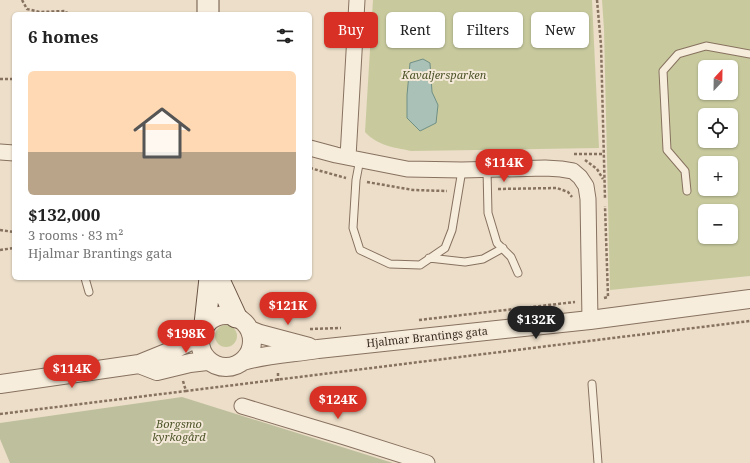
<!DOCTYPE html>
<html lang="en">
<head>
<meta charset="utf-8">
<style>
  :root { --surface:#fff; --page:#f6f6f6; --text:#222; --muted:#767676; --line:#e0e0e0; --accent:#d93025 }
  body { margin:0; font-family:"Noto Serif",serif; background:var(--page); color:var(--text); height:100vh; display:flex; flex-direction:column; font-size:15px; white-space:nowrap }
  * { box-sizing:border-box; margin:0 }
  p { font-size:13px; color:var(--muted) }
  .icon { flex:none; width:22px; height:22px; fill:none; stroke:currentColor; stroke-width:2; stroke-linecap:round; stroke-linejoin:round }
  .map { position:relative; flex:1; overflow:hidden }
  .side { position:absolute; left:12px; top:12px; width:300px; height:268px; display:flex; flex-direction:column; background:var(--surface); border-radius:6px; box-shadow:0 1px 3px #0004 }
  .side>* { flex:none }
  .top-card { position:absolute; left:324px; top:12px; width:366px; height:36px; display:flex; gap:8px }
  .needle { width:26px; rotate:22deg }
  .controls { position:absolute; left:698px; top:60px; display:grid; gap:8px }
  .controls a { display:grid; place-items:center; width:40px; height:40px; border-radius:6px; background:var(--surface); box-shadow:0 1px 3px #0004; font-size:20px }
  .price { position:absolute; translate:-50% -34px; padding:0 9px; border-radius:14px; background:var(--accent); color:#fff; font-size:13px; line-height:26px; filter:drop-shadow(0 1px 2px #0008) }
  .price::after { content:''; position:absolute; left:50%; top:24px; width:12px; height:9px; margin-left:-6px; background:inherit; clip-path:polygon(0 0,100% 0,50% 100%) }
  .price.selected { background:#222; color:#fff }
  ul { padding:0; list-style:none }
  li { display:grid; align-content:center; gap:8px; height:212px; padding:0 16px }
  li+li { border-top:1px solid var(--line) }
  li span { display:grid; place-items:center; height:124px; border-radius:6px; color:#555 }
  li>.icon { margin-inline-start:auto }
  span .icon { width:72px; height:72px; fill:#fffc; stroke-width:1 }
  li b { font-size:17px }
  h2 { display:flex; justify-content:space-between; align-items:center; height:48px; padding:0 16px; font-size:17px }
  .pill { padding:0 14px; border-radius:6px; background:var(--surface); box-shadow:0 1px 3px #0004; font-size:14px; line-height:36px }
  .pill.selected { background:var(--accent); color:#fff }
  .map>svg:first-child { display:block }
</style>
</head>
<body>
<div class="map">
<svg width="750" height="463" viewBox="0 0 750 463">
  <rect width="100%" height="100%" fill="#ecdec9"/>
  <path fill="#c8ca9e" fill-rule="evenodd" d="M373,0h219l7,148 -188,3c-18,-4 -33,-5 -46,-19z
    M602,0h148v276l-140,14 -6,-261zM705,67h26v26h-26zM705,115h26v26h-26zM705,163h26v26h-26zM705,211h26v26h-26z
    M215 336a11 11 0 1 1 22 0a11 11 0 1 1-22 0Z"/>
  <path fill="#bebf9c" d="M182,397l211,66h-383l-10,-24v-16z"/>
  <path fill="#aac1b8" stroke="#708f84" d="M423,59l7,4 2,29 6,13 -2,18 -16,8 -13,-13v-23l3,-32z"/>
  <g fill="none" stroke-linecap="round" stroke-linejoin="round">
    <g stroke="#87715f" stroke-width="9">
      <path id="service" d="M360,159l-4,21 -3,48 7,22 30,14 30,1 25,-17 7,-18 10,-60
        M487,170l1,43 9,30 14,14 7,16
        M687,191l-2,-20 -18,-21 -4,-79 15,-17 28,-8 44,8
        M429,258l36,4 18,-3 20,-11
        M85,278l4,14
        M592,384l6,79"/>
    </g>
    <g stroke="#87715f" stroke-width="17">
      <path id="minor" d="M310,148l26,7 71,14 55,1 83,-2 16,1 12,2 7,6 6,9 2,13 2,121
        M0,152l14,1
        M348,157l9,-157
        M242,406l103,31 82,26"/>
    </g>
    <g stroke="#87715f" stroke-width="20">
      <path id="tertiary" d="M200 341a26 26 0 1 1 52 0a26 26 0 1 1-52 0Z
        M250,330l10,4 49,13
        M243,361c24,-7 50,-8 75,-12l272,-29 160,-21
        M139,364l18,7 33,-8 17,-2
        M0,384l139,-20 32,-13 29,-15"/>
    </g>
    <g stroke="#695242" stroke-width="23">
      <path id="secondary" d="M208,14v-14
        M218,278l18,39
        M205,324l5,-46"/>
    </g>
    <path stroke="#87715f" stroke-width="2.5" stroke-dasharray="3 2" stroke-linecap="butt" d="M22,0l5,9 13,3 26,-1 1,3
      M597,0l4,45 4,154
      M0,79h14
      M574,154h29
      M585,160l12,9 6,10
      M310,168l36,10
      M367,182l46,8 34,1
      M498,189l59,-1 11,4 4,5
      M0,230l14,2
      M0,250l14,-2
      M604,298l4,-1 -3,-91
      M419,320l156,-18
      M310,329l31,-1
      M183,381l3,10 564,-70
      M278,381v-10
      M0,414l186,-23"/>
    <use href="#service" stroke="#f7eddc" stroke-width="7"/>
    <use href="#minor" stroke="#f7eddc" stroke-width="15"/>
    <use href="#tertiary" stroke="#f7eddc" stroke-width="18"/>
    <use href="#secondary" stroke="#f7eddc" stroke-width="21"/>
  </g>
  <g text-anchor="middle" stroke-width="4" stroke-linejoin="round" paint-order="stroke">
    <g font-size="11" font-style="italic" fill="#4d5429" stroke="#f4e9d8">
      <text x="444" y="79">Kavaljersparken</text>
      <text x="179" y="428">Borgsmo<tspan x="179" dy="13">kyrkogård</tspan></text>
    </g>
    <g font-size="11" fill="#392b21" stroke="#f4e9d8">
      <text transform="translate(427 337) rotate(-6)" y="4">Hjalmar Brantings gata</text>
    </g>
  </g>
</svg>
<div class="controls">
<a><svg class="needle" viewBox="-14 -14 28 28"><path d="M0-13l5 13h-10z" fill="#e53935"/><path d="M0 13l5-13h-10z" fill="#767676"/></svg></a>
<a><svg class="icon" aria-label="locate" viewBox="0 0 24 24"><circle cx="12" cy="12" r="6"/><path d="M12 2v4M12 18v4M2 12h4M18 12h4"/></svg></a>
<a>+</a>
<a>−</a>
</div>
<b class="price" style="left:504px;top:183px">$114K</b>
<b class="price" style="left:288px;top:326px">$121K</b>
<b class="price selected" style="left:536px;top:340px">$132K</b>
<b class="price" style="left:186px;top:354px">$198K</b>
<b class="price" style="left:72px;top:389px">$114K</b>
<b class="price" style="left:338px;top:420px">$124K</b>
<div class="top-card">
<a class="pill selected">Buy</a>
<a class="pill">Rent</a>
<a class="pill">Filters</a>
<a class="pill">New</a>
</div>
<section class="side">
<h2>6 homes<svg class="icon" aria-label="filters" viewBox="0 0 24 24"><path d="M4 7h16M4 17h16"/><circle cx="9" cy="7" r="2"/><circle cx="15" cy="17" r="2"/></svg></h2>
<ul>
<li><span style="background:linear-gradient(#ffd9b3 65%,#b9a48a 0)"><svg class="icon" aria-label="home" viewBox="0 0 24 24"><path d="M3 11l9-7 9 7M6 9v11h12V9"/></svg></span><div><b>$132,000</b><p>3 rooms · 83 m²</p><p>Hjalmar Brantings gata</p></div></li>
</ul>
</section>
</div>
</body>
</html>
